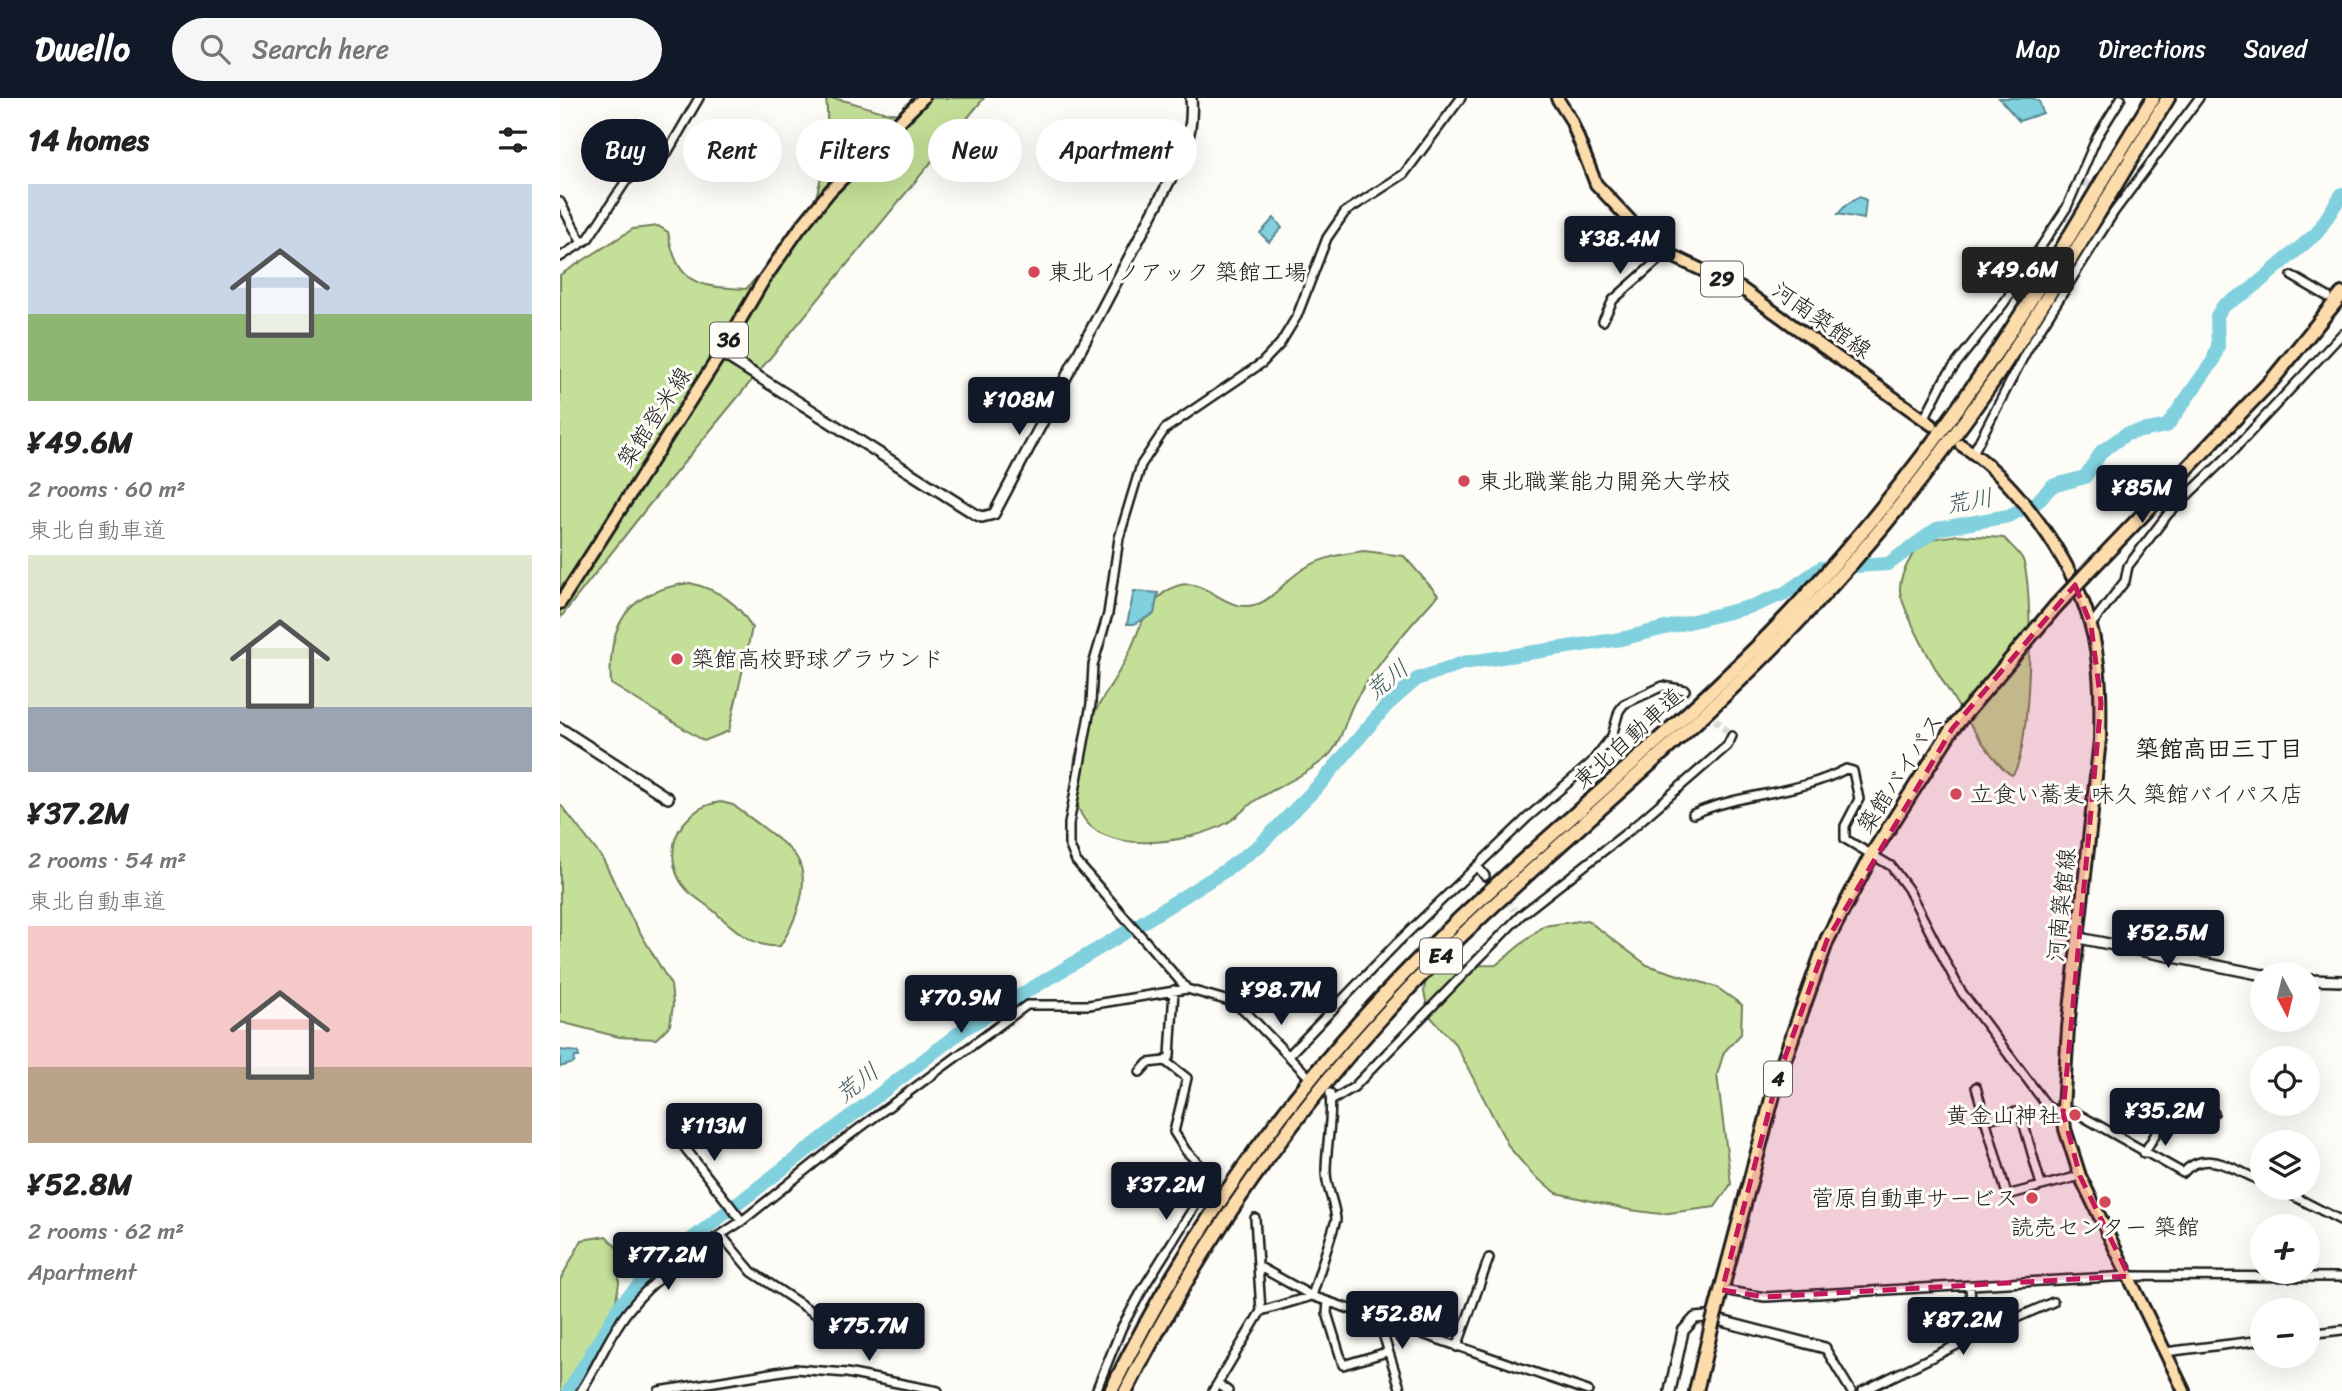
<!DOCTYPE html>
<html lang="en">
<head>
<meta charset="utf-8">
<style>
  :root { --surface:#fff; --page:#f6f6f6; --text:#222; --muted:#767676; --accent:#111827 }
  body { margin:0; font-family:Sriracha,"Klee One",sans-serif; background:var(--page); color:var(--text); height:100vh; display:flex; flex-direction:column; font-size:26px; white-space:nowrap }
  * { box-sizing:border-box; margin:0 }
  p { font-size:23px; color:var(--muted) }
  .icon { flex:none; width:38px; height:38px; fill:none; stroke:currentColor; stroke-width:2; stroke-linecap:round; stroke-linejoin:round }
  .map { position:relative; flex:1; overflow:hidden }
  .sheet { display:flex; flex-direction:column; background:var(--surface); width:560px }
  .sheet>* { flex:none }
  .guide { position:absolute; left:21px; top:21px; width:665px; height:63px; display:flex; gap:14px }
  .needle { width:46px; rotate:173deg }
  .tools { position:absolute; left:1690px; top:864px; display:grid; gap:14px }
  .tools a { display:grid; place-items:center; width:70px; height:70px; border-radius:50%; background:var(--surface); box-shadow:0 7px 28px #0002; font-size:35px }
  .price { position:absolute; translate:-50% -60px; padding:0 16px; border-radius:7px; background:var(--accent); color:#fff; font-size:23px; line-height:46px; filter:drop-shadow(0 2px 4px #0008) }
  .price::after { content:''; position:absolute; left:50%; top:42px; width:21px; height:16px; margin-left:-10px; background:inherit; clip-path:polygon(0 0,100% 0,50% 100%) }
  .price.selected { background:#222; color:#fff }
  ul { padding:0; list-style:none }
  li { display:grid; align-content:center; gap:14px; height:371px; padding:0 28px }
  li span { display:grid; place-items:center; height:217px; border-radius:0px; color:#555 }
  li>.icon { margin-inline-start:auto }
  span .icon { width:126px; height:126px; fill:#fffc; stroke-width:1 }
  li b { font-size:30px }
  h2 { display:flex; justify-content:space-between; align-items:center; height:84px; padding:0 28px; font-size:30px }
  .pill { padding:0 24px; border-radius:32px; background:var(--surface); box-shadow:0 7px 28px #0002; font-size:24px; line-height:63px }
  .pill.selected { background:var(--accent); color:#fff }
  header { display:flex; align-items:center; gap:42px; box-sizing:border-box; height:98px; padding:0 35px; background:var(--accent); color:#fff }
  header strong { font-size:33px }
  nav { display:flex; gap:38px; margin-inline-start:auto; font-size:24px }
  .search { width:490px; height:63px; background:var(--page); display:flex; align-items:center; gap:18px; box-sizing:border-box; padding:0 24px; border-radius:38px; color:var(--muted); font-size:26px }
  main { display:flex; flex:1; min-height:0 }
  .map>svg:first-child { display:block }
</style>
</head>
<body>
<header>
<strong>Dwello</strong>
<div class="search"><svg class="icon" aria-label="search" viewBox="0 0 24 24"><circle cx="10" cy="10" r="6"/><path d="M15 15l6 6"/></svg>Search here</div>
<nav><a>Map</a><a>Directions</a><a>Saved</a></nav>
</header>
<main>
<section class="sheet">
<h2>14 homes<svg class="icon" aria-label="filters" viewBox="0 0 24 24"><path d="M4 7h16M4 17h16"/><circle cx="9" cy="7" r="2"/><circle cx="15" cy="17" r="2"/></svg></h2>
<ul>
<li><span style="background:linear-gradient(#c9d6e8 60%,#8fb573 0)"><svg class="icon" aria-label="home" viewBox="0 0 24 24"><path d="M3 11l9-7 9 7M6 9v11h12V9"/></svg></span><div><b>¥49.6M</b><p>2 rooms · 60 m²</p><p>東北自動車道</p></div></li>
<li><span style="background:linear-gradient(#dfe7d0 70%,#9aa5b1 0)"><svg class="icon" aria-label="home" viewBox="0 0 24 24"><path d="M3 11l9-7 9 7M6 9v11h12V9"/></svg></span><div><b>¥37.2M</b><p>2 rooms · 54 m²</p><p>東北自動車道</p></div></li>
<li><span style="background:linear-gradient(#f6c9c9 65%,#b9a48a 0)"><svg class="icon" aria-label="home" viewBox="0 0 24 24"><path d="M3 11l9-7 9 7M6 9v11h12V9"/></svg></span><div><b>¥52.8M</b><p>2 rooms · 62 m²</p><p>Apartment</p></div></li>
</ul>
</section>
<div class="map">
<svg width="1782" height="1293" viewBox="0 0 1782 1293">
  <rect width="100%" height="100%" fill="#fdfcf7"/>
  <filter id="ink" filterUnits="userSpaceOnUse"><feTurbulence type="fractalNoise" baseFrequency=".0143" numOctaves="2"/><feDisplacementMap in="SourceGraphic" scale="14" xChannelSelector="R" yChannelSelector="G"/><feConvolveMatrix kernelMatrix="1 2 1 2 8 2 1 2 1" color-interpolation-filters="sRGB"/></filter>
  <g filter="url(#ink)">
    <path fill="#c4e098" stroke="#707e5a" stroke-width="2" d="M266,0c28,0 53,19 81,15l14,-15h63l-335,407 -89,113v-343l73,-46 25,-3 10,6c10,54 29,54 78,57 18,-21 42,-41 58,-64 18,-26 26,-97 22,-127z
      M1398,437l46,3c5,6 14,13 18,20 13,24 9,202 -10,217 -23,-9 -114,-162 -112,-187 0,-14 14,-40 26,-46 8,-5 22,-5 32,-7z
      M804,453l40,5 34,39c-30,33 -59,66 -82,104 -10,16 -14,44 -28,57 -20,18 -49,30 -72,44 -10,7 -19,17 -29,23 -36,20 -130,36 -148,-14 -7,-21 -8,-46 1,-67 11,-27 29,-53 44,-79 15,-26 17,-58 46,-74 35,-19 52,27 88,15 13,-4 25,-20 37,-29 19,-16 45,-21 69,-24z
      M130,485c28,7 48,19 62,45l-23,103 -25,10 -93,-57c-4,-61 17,-93 79,-101z
      M161,704l12,3c14,11 57,40 64,53 15,25 -2,65 -17,88 -26,3 -47,-18 -65,-34 -8,-7 -18,-13 -26,-20 -19,-18 -21,-50 -5,-69 11,-13 21,-19 37,-21z
      M0,706l43,55 28,58 40,68 2,20 -3,20 -14,14 -37,-2 -59,-15z
      M1027,822l60,45 69,22 26,18 -1,29 -17,18 -7,23 14,109 -16,23 -54,7 -31,-4 -73,-17 -24,-18 -24,-28 -53,-102 -27,-30 -5,-23 2,-17 16,-9 54,-1 47,-39z
      M46,1138l13,14v33l-9,52 -22,56h-28v-111l22,-40z"/>
    <path fill="#81d0dd" stroke="#598890" stroke-width="2" d="M1439,0h33l7,3 4,12 -24,8z
      M1299,99l7,3 -2,19 -26,-5 8,-9z
      M714,120l8,10 -13,14 -9,-9z
      M574,493l24,2 -4,21 -20,10h-7z
      M0,952l18,2 1,5h-4l-1,6 -14,4z"/>
    <g fill="none" stroke-linecap="round" stroke-linejoin="round">
      <path stroke="#81d0dd" stroke-width="14" d="M9,1293l52,-87 41,-42 302,-233 179,-107 83,-52 34,-25 61,-62 66,-78 30,-26 46,-16 158,-24 132,-33 32,-13 36,-25 67,-4 49,-35 71,-13 29,-14 15,-16 33,-9 17,-26 24,-17 41,-8 46,-65 5,-15 -1,-30 6,-10 27,-16 67,-57 25,-39"/>
      <path stroke="#dbdad6" stroke-width="7" stroke-dasharray="7 3.5" stroke-linecap="butt" d="M1524,83l12,12
        M1125,592l47,46
        M925,778l29,34"/>
      <g stroke="#1c1c1c" stroke-width="12">
        <path id="minor" d="M0,104l22,41
          M0,159l28,-18 38,-58 41,-28 32,-55
          M1732,178l36,21
          M1043,223l10,-21 53,-47
          M1364,321l21,-41 59,-75 63,-96 30,-70 24,-39
          M1413,355l54,-103 87,-138 85,-114
          M1531,527l34,-44 3,-15 40,-52 60,-58 114,-122
          M1133,716c50,-22 104,-19 153,-45l7,2 6,28 -14,27v13l46,27 17,23 52,101 88,117 15,6
          M917,768l8,10
          M627,891l-111,-128 -7,-17v-20l22,-120 2,-39 15,-51 11,-76 22,-73 24,-36 97,-66 18,-19 17,-28 30,-78 18,-26 59,-38 57,-76
          M728,958l108,-112 132,-127 63,-54 21,-27 7,-25 5,-7 39,-18 22,4
          M580,974l8,-9 17,-2 5,-5 4,-66
          M1416,989l31,108 73,-19
          M771,1003l23,-14 166,-171 110,-86 97,-84 5,-10
          M1503,1011l10,2 110,62c23,-26 53,-2 80,9
          M1424,1022l36,-9 21,74
          M1584,1055l29,-47 19,-4 22,11
          M1718,1090l64,33
          M695,1120l6,93
          M182,1123l100,-80 185,-136h62l98,-16 42,12 15,9 63,65
          M161,1137l31,37 65,43 10,13
          M698,1168l54,30 24,-76c-1,-18 -10,-31 -10,-49 0,-25 7,-52 4,-78
          M1410,1188l3,51
          M1162,1192l43,7 364,-21 213,1
          M768,1204l-1,11 16,52 44,-13
          M818,1220l23,73
          M1748,1236l34,-4
          M897,1249l32,-89
          M1265,1250l26,43
          M1605,1254l98,-12
          M658,1286l10,7
          M21,1293c17,-26 28,-56 47,-80 29,-38 74,-64 114,-90l-60,-77
          M99,1293l136,-22 52,4 91,18
          M536,1293l26,-64 22,-40 67,-107 -1,-5 -24,-24 -12,-19 13,-54 -22,-17
          M653,1293l48,-80 51,-15 276,95
          M1303,1293l110,-54 80,-35"/>
      </g>
      <g stroke="#1c1c1c" stroke-width="14">
        <path id="tertiary" d="M161,255l254,161 7,3 12,-3 186,-353c9,-22 13,-40 11,-63
          M0,630l108,70
          M1519,840l184,37
          M1748,882l34,1
          M1110,1293l13,-60 12,-13 11,-1 119,31"/>
      </g>
      <g stroke="#1c1c1c" stroke-width="16">
        <path id="primary" d="M997,0l14,22 25,64 46,49 24,20 76,36 190,136
          M1401,347c55,34 112,116 129,178 11,38 11,78 10,117l-32,288 -5,81 2,20 15,47 104,215
          M0,505l161,-250 42,-72 37,-53 30,-37 93,-93"/>
      </g>
      <g stroke="#1c1c1c" stroke-width="18">
        <path id="trunk" d="M1525,477l188,-196 69,-85
          M1155,1216l62,-234 50,-140 44,-84 81,-127 103,-122
          M1136,1293l15,-62"/>
      </g>
      <g stroke="#1c1c1c" stroke-width="18">
        <path id="motorway" d="M551,1293c85,-174 201,-331 341,-465 111,-106 233,-202 339,-314 70,-75 136,-157 194,-243 60,-87 112,-181 168,-271
          M566,1293c86,-171 199,-325 337,-457 110,-105 228,-200 332,-309 74,-77 141,-161 201,-248 61,-91 115,-186 172,-279"/>
      </g>
      <use href="#minor" stroke="#fdfcf7" stroke-width="7"/>
      <use href="#tertiary" stroke="#fdfcf7" stroke-width="9"/>
      <use href="#primary" stroke="#fddcac" stroke-width="10"/>
      <use href="#trunk" stroke="#fddcac" stroke-width="12"/>
      <use href="#motorway" stroke="#fddcac" stroke-width="12"/>
      <g stroke="#1c1c1c" stroke-width="18" stroke-linecap="butt">
        <path id="trunk-bridge" d="M1495,509l30,-32
          M1151,1231l4,-15"/>
      </g>
      <use href="#trunk-bridge" stroke="#fddcac" stroke-width="12"/>
    </g>
  </g>
  <path fill="#c2185b" fill-opacity="0.2" stroke="#c2185b" stroke-width="5" stroke-dasharray="14 9" stroke-linejoin="round" d="M1515,487l16,40 10,78 -38,410 17,63 49,100 -364,21 -43,-7 55,-210 50,-140 125,-211z"/>
  <g fill="#d1495b" stroke="#fdfcf7" stroke-width="2.5">
    <circle cx="474" cy="174" r="7"/>
    <circle cx="904" cy="383" r="7"/>
    <circle cx="117" cy="561" r="7"/>
    <circle cx="1396" cy="696" r="7"/>
    <circle cx="1515" cy="1017" r="7"/>
    <circle cx="1472" cy="1100" r="7"/>
    <circle cx="1545" cy="1104" r="7"/>
  </g>
  <g text-anchor="middle" stroke-width="6" stroke-linejoin="round" paint-order="stroke">
    <g fill="#fdfcf7" stroke="#605f5e" stroke-width="2">
      <rect x="1141" y="163.5" width="42" height="35" rx="5"/>
      <rect x="150" y="224.5" width="38" height="35" rx="5"/>
      <rect x="860" y="840.5" width="42" height="35" rx="5"/>
      <rect x="1204" y="963.5" width="28" height="35" rx="5"/>
    </g>
    <g font-size="21" font-weight="bold" fill="#1c1c1c">
      <text x="1162" y="188">29</text>
      <text x="169" y="249">36</text>
      <text x="881" y="865">E4</text>
      <text x="1218" y="988">4</text>
    </g>
    <g font-size="23" fill="#1c1c1c" stroke="#fdfcf7" text-anchor="start">
      <text x="488" y="182">東北イノアック 築館工場</text>
      <text x="918" y="391">東北職業能力開発大学校</text>
      <text x="131" y="569">築館高校野球グラウンド</text>
      <text x="1410" y="704">立食い蕎麦 味久 築館バイパス店</text>
      <text x="1501" y="1025" text-anchor="end">黄金山神社</text>
      <text x="1458" y="1108" text-anchor="end">菅原自動車サービス</text>
      <text x="1545" y="1137" text-anchor="middle">読売センター 築館</text>
    </g>
    <g font-size="23" fill="#1c1c1c" stroke="#fdfcf7">
      <text transform="translate(1262 222) rotate(35)" y="8">河南築館線</text>
      <text transform="translate(94 319) rotate(-57)" y="8">築館登米線</text>
      <text transform="translate(1068 640) rotate(-42)" y="8">東北自動車道</text>
      <text transform="translate(1340 675) rotate(-57)" y="8">築館バイパス</text>
      <text transform="translate(1501 807) rotate(-84)" y="8">河南築館線</text>
    </g>
    <g font-size="24" font-style="italic" fill="#3f5b60" stroke="#fdfcf7">
      <text transform="translate(1409 403) rotate(-10)" y="8">荒川</text>
      <text transform="translate(827 582) rotate(-39)" y="8">荒川</text>
      <text transform="translate(297 985) rotate(-38)" y="8">荒川</text>
    </g>
    <g font-size="24" font-weight="bold" fill="#1c1c1c" stroke="#fdfcf7">
      <text x="1659" y="659">築館高田三丁目</text>
    </g>
  </g>
</svg>
<div class="tools">
<a><svg class="needle" viewBox="-14 -14 28 28"><path d="M0-13l5 13h-10z" fill="#e53935"/><path d="M0 13l5-13h-10z" fill="#767676"/></svg></a>
<a><svg class="icon" aria-label="locate" viewBox="0 0 24 24"><circle cx="12" cy="12" r="6"/><path d="M12 2v4M12 18v4M2 12h4M18 12h4"/></svg></a>
<a><svg class="icon" aria-label="layers" viewBox="0 0 24 24"><path d="M12 4l9 5-9 5-9-5zM3 14l9 5 9-5"/></svg></a>
<a>+</a>
<a>−</a>
</div>
<b class="price" style="left:1060px;top:178px">¥38.4M</b>
<b class="price selected" style="left:1458px;top:209px">¥49.6M</b>
<b class="price" style="left:459px;top:339px">¥108M</b>
<b class="price" style="left:1582px;top:427px">¥85M</b>
<b class="price" style="left:1608px;top:872px">¥52.5M</b>
<b class="price" style="left:721px;top:929px">¥98.7M</b>
<b class="price" style="left:401px;top:937px">¥70.9M</b>
<b class="price" style="left:1605px;top:1050px">¥35.2M</b>
<b class="price" style="left:154px;top:1065px">¥113M</b>
<b class="price" style="left:606px;top:1124px">¥37.2M</b>
<b class="price" style="left:108px;top:1194px">¥77.2M</b>
<b class="price" style="left:842px;top:1253px">¥52.8M</b>
<b class="price" style="left:1403px;top:1259px">¥87.2M</b>
<b class="price" style="left:309px;top:1265px">¥75.7M</b>
<div class="guide">
<a class="pill selected">Buy</a>
<a class="pill">Rent</a>
<a class="pill">Filters</a>
<a class="pill">New</a>
<a class="pill">Apartment</a>
</div>
</div>
</main>
</body>
</html>
